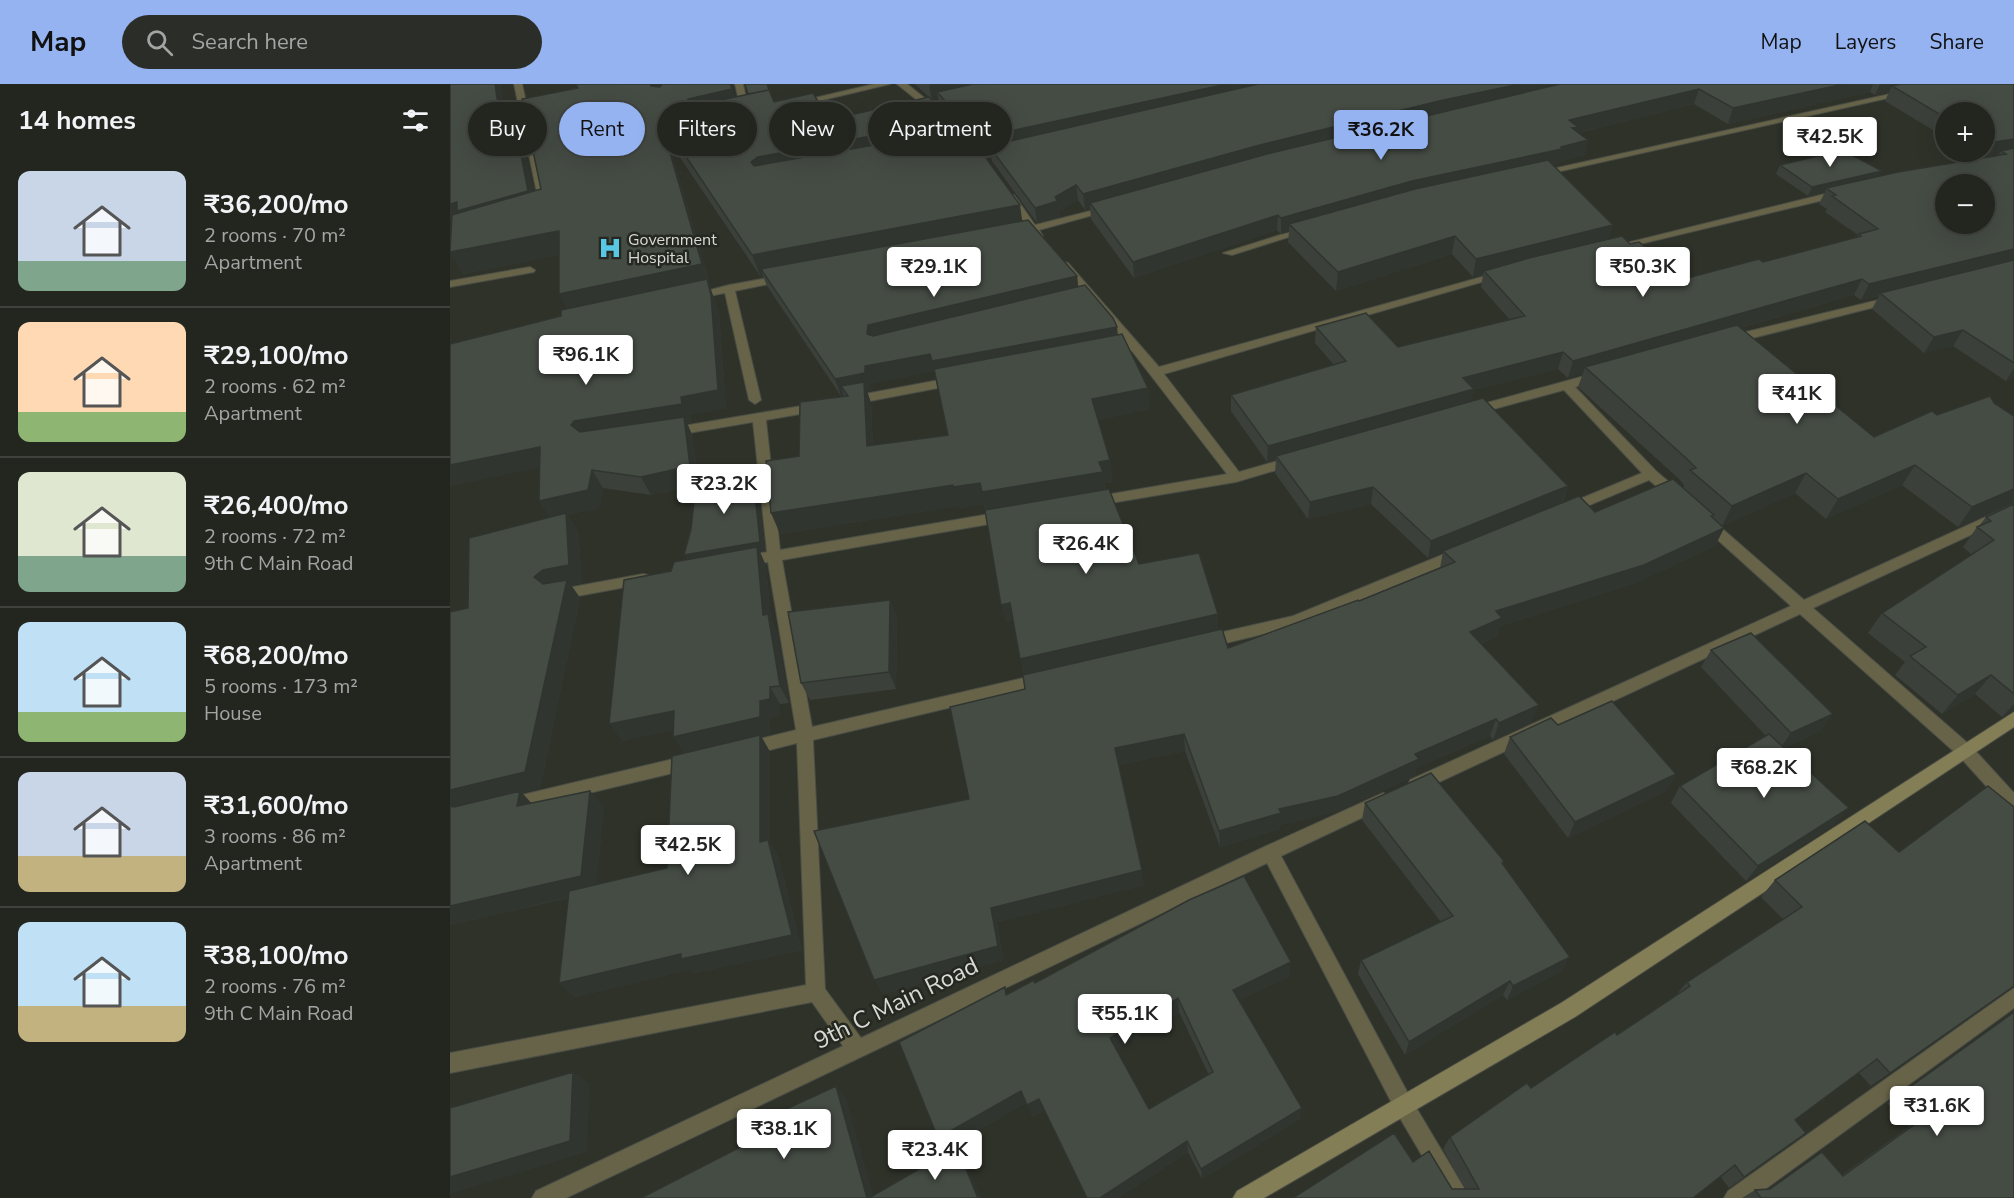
<!DOCTYPE html>
<html lang="en">
<head>
<meta charset="utf-8">
<style>
  :root { --surface:#23261f; --page:#2b2e28; --text:#f1f3f6; --muted:#a3a5a4; --line:#40433d; --accent:#95b2f1 }
  body { margin:0; font-family:"Nunito Sans",sans-serif; background:var(--page); color:var(--text); height:100vh; display:flex; flex-direction:column; font-size:22px; white-space:nowrap }
  * { box-sizing:border-box; margin:0 }
  p { font-size:20px; color:var(--muted) }
  .icon { flex:none; width:33px; height:33px; fill:none; stroke:currentColor; stroke-width:2; stroke-linecap:round; stroke-linejoin:round }
  .map { position:relative; flex:1; overflow:hidden }
  .details { display:flex; flex-direction:column; background:var(--surface); width:450px }
  .details>* { flex:none }
  .banner { position:absolute; left:18px; top:18px; width:570px; height:54px; display:flex; gap:12px }
  .tools { position:absolute; left:1485px; top:18px; display:grid; gap:12px }
  .tools a { display:grid; place-items:center; width:60px; height:60px; border-radius:50%; background:var(--surface); box-shadow:0 6px 24px #0002,0 0 0 2px var(--line); font-size:30px }
  .price { position:absolute; translate:-50% -51px; padding:0 14px; border-radius:6px; background:#fff; color:#222; font-size:20px; line-height:39px; filter:drop-shadow(0 2px 3px #0008) }
  .price::after { content:''; position:absolute; left:50%; top:36px; width:18px; height:14px; margin-left:-9px; background:inherit; clip-path:polygon(0 0,100% 0,50% 100%) }
  .price.current { background:var(--accent); color:#111 }
  ul { padding:0; list-style:none }
  li { display:flex; align-items:center; gap:18px; height:150px; padding:0 18px }
  li+li { border-top:2px solid var(--line) }
  li span { display:grid; place-items:center; flex:none; width:168px; height:120px; border-radius:12px; color:#555 }
  li>.icon { margin-inline-start:auto }
  span .icon { width:72px; height:72px; fill:#fffc; stroke-width:1 }
  li b { font-size:26px }
  h2 { display:flex; justify-content:space-between; align-items:center; height:72px; padding:0 18px; font-size:26px }
  .chip { padding:0 21px; border-radius:27px; background:var(--surface); box-shadow:0 6px 24px #0002,0 0 0 2px var(--line); font-size:21px; line-height:54px }
  .chip.current { background:var(--accent); color:#111 }
  header { display:flex; align-items:center; gap:36px; box-sizing:border-box; height:84px; padding:0 30px; background:var(--accent); color:#111 }
  header strong { font-size:28px }
  nav { display:flex; gap:33px; margin-inline-start:auto; font-size:21px }
  .search { width:420px; height:54px; background:var(--page); display:flex; align-items:center; gap:15px; box-sizing:border-box; padding:0 21px; border-radius:33px; color:var(--muted); font-size:22px }
  main { display:flex; flex:1; min-height:0 }
  .map>svg:first-child { display:block }
</style>
</head>
<body>
<header>
<strong>Map</strong>
<div class="search"><svg class="icon" aria-label="search" viewBox="0 0 24 24"><circle cx="10" cy="10" r="6"/><path d="M15 15l6 6"/></svg>Search here</div>
<nav><a>Map</a><a>Layers</a><a>Share</a></nav>
</header>
<main>
<section class="details">
<h2>14 homes<svg class="icon" aria-label="filters" viewBox="0 0 24 24"><path d="M4 7h16M4 17h16"/><circle cx="9" cy="7" r="2"/><circle cx="15" cy="17" r="2"/></svg></h2>
<ul>
<li><span style="background:linear-gradient(#c9d6e8 75%,#7fa58c 0)"><svg class="icon" aria-label="home" viewBox="0 0 24 24"><path d="M3 11l9-7 9 7M6 9v11h12V9"/></svg></span><div><b>₹36,200/mo</b><p>2 rooms · 70 m²</p><p>Apartment</p></div></li>
<li><span style="background:linear-gradient(#ffd9b3 75%,#8fb573 0)"><svg class="icon" aria-label="home" viewBox="0 0 24 24"><path d="M3 11l9-7 9 7M6 9v11h12V9"/></svg></span><div><b>₹29,100/mo</b><p>2 rooms · 62 m²</p><p>Apartment</p></div></li>
<li><span style="background:linear-gradient(#dfe7d0 70%,#7fa58c 0)"><svg class="icon" aria-label="home" viewBox="0 0 24 24"><path d="M3 11l9-7 9 7M6 9v11h12V9"/></svg></span><div><b>₹26,400/mo</b><p>2 rooms · 72 m²</p><p>9th C Main Road</p></div></li>
<li><span style="background:linear-gradient(#bfe0f5 75%,#8fb573 0)"><svg class="icon" aria-label="home" viewBox="0 0 24 24"><path d="M3 11l9-7 9 7M6 9v11h12V9"/></svg></span><div><b>₹68,200/mo</b><p>5 rooms · 173 m²</p><p>House</p></div></li>
<li><span style="background:linear-gradient(#c9d6e8 70%,#c2b280 0)"><svg class="icon" aria-label="home" viewBox="0 0 24 24"><path d="M3 11l9-7 9 7M6 9v11h12V9"/></svg></span><div><b>₹31,600/mo</b><p>3 rooms · 86 m²</p><p>Apartment</p></div></li>
<li><span style="background:linear-gradient(#bfe0f5 70%,#c2b280 0)"><svg class="icon" aria-label="home" viewBox="0 0 24 24"><path d="M3 11l9-7 9 7M6 9v11h12V9"/></svg></span><div><b>₹38,100/mo</b><p>2 rooms · 76 m²</p><p>9th C Main Road</p></div></li>
</ul>
</section>
<div class="map">
<svg width="1564" height="1114" viewBox="0 0 1564 1114">
  <rect width="100%" height="100%" fill="#2f3229"/>
  <g fill="none" stroke-linecap="round" stroke-linejoin="round">
    <g stroke="#4a4d45" stroke-width="2">
      <path id="street" d="M64,0h8l26,114 -1,2 -9,-2z
        M285,0h8l7,32 -8,-2z
        M424,0h16l-92,22 -5,-3z
        M447,0h10l34,27 -8,2z
        M1485,0h16l-412,92 -5,-3z
        M1391,106l5,3 -1,2 -234,56 -5,-3z
        M556,111h8l21,30 75,-19 5,3 -76,21 4,6 -5,3 -8,-6 -17,2v-4l14,-4 -22,-30z
        M852,144l9,2 -79,25 -9,-2z
        M614,178l4,1 91,104 337,-94h8l2,2 -342,99 75,98 56,-16 7,4 -2,3 -64,19 -143,24 -5,-2 -2,-3 2,-3 139,-24 -95,-123 -28,4v-6l22,-4 -66,-78 -1,-2z
        M80,183l5,3 -1,2 -84,15v-6z
        M334,191l4,1v4l-53,11 26,109 -6,4 -6,-4 -24,-107 -32,6 -6,-3 42,-11z
        M1445,212l4,1v4l-170,43 -6,-4 2,-3z
        M1149,288l6,4 -2,3 -28,8 81,84 27,23 2,3 -2,3h-10l-24,-20 -76,32h-10l-2,-3 2,-3 79,-33 -78,-83 -92,25 -6,-4 2,-3z
        M505,293l4,1v6l-110,21 -6,-4 6,-4z
        M369,319l4,1v6l-57,10 14,130 227,-39 7,5 -7,5 -225,39 30,167 233,-54 5,2 3,4 -3,4 -5,2 -232,55 12,249 36,49 403,-191 119,-54 6,2 2,5 -2,5 -108,51 130,243 59,99h-23l-50,-85 -130,-250 -701,335h-34l4,-7 307,-145 -31,-44 -362,71v-20l356,-68 -9,-242 -51,13 -6,-2 -2,-5 2,-5 6,-2 50,-12 -28,-168 -24,4 -7,-5 2,-4 28,-5 -14,-130 -82,14 -6,-4 6,-4z
        M1564,420v11l-201,93 158,138 43,47v19l-6,-2 -49,-54 -159,-142 -378,176 -6,2 -6,-2 -2,-5 2,-5 381,-174 -91,-82 -2,-3 2,-3h10l94,82z
        M1009,464l5,1 2,4 -2,4 -163,68 -96,23 -5,-2 -3,-4 3,-4 5,-2 88,-20z
        M193,490l5,1 2,4 -2,4 -92,17 -7,-5 7,-5z
        M240,671l6,2 2,5 -2,5 -6,2 -181,43 -6,-2 -2,-5 2,-5 6,-2z
        M1564,904v20l-261,190h-29l4,-7z"/>
    </g>
    <g stroke="#4a4d45" stroke-width="2">
      <path id="secondary" d="M1564,628v15l-439,290 -311,181h-31l4,-7 324,-188z"/>
    </g>
    <use href="#street" fill="#666349" fill-rule="evenodd"/>
    <use href="#secondary" fill="#837e55" fill-rule="evenodd"/>
  </g>
  <path fill="#3b413a" fill-rule="evenodd" d="M0,0h50l4,26 8,-2 8,15 13,69 8,-3 110,-103 9,1 1,-3h70l4,13 39,5 55,18 124,11h8l-21,-24 -2,-9 -6,2 -17,-16h1099v293l-8,4 -53,-35 -29,7 -52,-44 7,-13 -18,4 -7,-5 -114,33 134,109 63,-22 57,-12 20,13v87l-56,24 -56,-42 -76,34 -31,-26 -73,33 2,2 -9,18 -79,37 -136,43 -3,10 -17,8 52,78 -39,18 -3,-4 -74,32 -1,8 -80,36 -55,13v4l-60,18 -35,-96 -67,14 26,120 -147,37 6,38 -120,34 86,-195 56,-110 -1,-14 -11,-55 -7,2 -22,-118 -25,4 -1,-2 -178,28 19,-78 46,-60h-4l-74,-110 -4,-10 -2,1 -93,-137 43,147h-1l9,26 7,95 -36,7 1,7 -4,1 5,12 7,48 58,2 8,66 -5,1 6,14 5,53 6,13 12,71 -9,1v12l-10,2v16l-9,2 9,16v92l8,12 24,94 -108,23 -3,-4 -116,28 -16,-14 9,-85 -118,27v-313l18,-4 82,-91 -11,-16 1,-34 -90,19v-142l111,-28 6,-7 -8,-54 -96,19 -13,-22 2,-31 -2,1zM1420,8l5,3 14,-3 -4,9 61,37v-26h38v40h-17l12,7 -100,17 3,-5 -102,-6 -4,9 32,22 17,-4 -6,12 8,5 -2,3 33,23 -1,2 -94,25 -79,17 -54,-35 -21,-5 -56,-74 6,-1v-2l26,-7 -7,-22 116,-29 34,20zM529,65l6,4 5,-2 2,10 45,62 23,-6 -1,-6 19,-11 7,10 5,-2 1,11 43,59 143,-48 4,4 8,-2 -1,10 48,49 116,-37 21,23 10,-2 -2,12 29,33 -112,27 -82,-20 -1,16 19,22 -103,30v16l36,51 9,-3 -1,14 33,46 63,-15 57,54 15,-6 -3,16 -81,33 -131,47 -10,-18v-16l-79,-50 -34,-75 -1,-6 8,-1 -2,-22 -12,-40 51,-11 -1,-21 -30,-54 -40,-47 -1,-11 -55,-56zM1108,285l10,9 15,-5 -5,14 101,92 5,6 -1,3 -88,24 -32,-10 5,-16 -97,-85 2,-11zM484,287l14,64 -75,10 -2,-42 -4,-12h4l-1,-7zM246,401l-5,44 -5,31 -15,11 -49,170 51,-11 11,23 -17,115 -71,17 8,-78 -73,-4 -9,-10 18,-5 40,-190 -9,-13 11,-2 -4,-52 -11,-16 32,-7 4,-20 48,7z
    M1564,420v206l-12,7 -27,-23 -33,20 -47,-39 10,-13 -37,-29 14,-20 90,-58 -9,-8 14,-20 2,-1 7,-9z
    M440,516l7,18 -1,71 -86,11 -9,-17z
    M1261,566l122,64 -13,17 -36,17 51,76 -89,57 -75,-78 9,-17 86,-50 -65,-69z
    M1108,641l118,49 -10,17 -98,47 -64,-84 6,-17z
    M915,719l139,58 -1,3 59,107 -55,29 -4,-5 -98,60 -47,-81 3,-14 80,-38 -79,-102z
    M1449,768l115,134 -143,100 -12,-13 -64,47 11,13 -77,55 -9,-12 -27,22h-400l120,-36 39,27h13l-22,-40 7,-12 81,-49 86,-53 59,-40 11,-13 96,-63 -22,-22 14,-17z
    M840,892l-51,24 61,119 -98,60 -14,-27 -70,46h-31l-43,-88 -11,7 -7,-14 -80,46 -8,-11 70,-144 27,-11zM729,928l30,63 -60,34 -33,-60z
    M1564,927v187h-272l13,-8 14,-1 53,-37 20,23 67,-48 -22,-24z"/>
  <path fill="#303530" d="M45,0h5l7,42 -8,-15z
    M281,0l8,26 -52,-3 1,-8z
    M482,0h71l-66,8 1,6 -6,2 -3,-15z
    M777,0h68l-306,62 1,5 -5,2 -3,-16z
    M1070,0h69l-499,119v5l-5,2 -2,-16 177,-49 179,-44z
    M1394,0h29l-3,8 -142,32 5,-16z
    M1430,0h44l-32,2 -3,6 -14,3z
    M1249,5l-5,15 -117,29 -3,9 -5,-22z
    M62,24l8,15 16,83 -74,13 -12,3v-18z
    M210,34l8,22 43,147h-1l9,26 7,95 -36,7 1,7 -4,1 5,12 7,49 -48,11 -10,-18 -56,-38 -14,-14 3,-4 107,-24 -110,-80 -12,-23z
    M502,37l4,22 -197,40 -8,-21 7,-5z
    M1564,55v14l-13,-2 -3,4 -19,4 4,-7h1v-3l4,-6z
    M1138,56l-3,15 -26,7v2l-270,60v8l-8,2v-16l131,-37 149,-34z
    M1432,87l-5,9 -51,8 -1,4 -17,4 4,-9z
    M626,101l2,15 -19,11 1,6 -23,6 -2,-15z
    M570,121l3,21 -262,43 2,7 -2,1 -9,-22z
    M828,131l-1,15 -143,48 -1,-16z
    M1163,141l-5,18 -124,28 -1,4 -10,2 3,-18z
    M109,147l11,22 -107,21 -13,-22z
    M1005,152l-3,18 -116,37 2,-19z
    M1564,165v13l-134,31 -1,3 -18,4 8,-16z
    M627,192l2,17 -206,49 -6,-8 1,-9z
    M1412,195l-8,16 -264,76 -5,-4 -2,6 -15,5 5,-17z
    M667,243l2,17 -184,27 -65,13 1,7h-4l4,12 3,65 -7,-22 -2,-54 -24,-6 3,10h-3l-6,-17 30,-13 65,-12z
    M1513,246l-10,16 -29,7 10,-16z
    M1113,268l-5,17 -85,21 -3,15 -194,51v3l-9,3 1,-16 195,-68z
    M1564,284v9l-8,4z
    M698,304l1,21 -54,12 -3,-22z
    M90,363l12,18 -102,21v-21z
    M660,376l2,22 -8,1 1,10 -118,20 -3,-9 -25,4 -1,-2 -178,28 -9,-21z
    M1465,381l-13,20 -76,34 12,-20z
    M142,386l11,18 -4,20 -32,7 11,16 4,52 -11,2 9,13 -40,190 -18,5 14,15h-86v-18l97,-195 -13,-18 17,-58 -12,-18z
    M1356,389l-11,20 -73,33 10,-20z
    M303,391l4,10 8,66 -5,1 6,14 5,53 6,13 12,71 -9,-17 -17,-71 -74,-51 -5,-9z
    M1118,402l-6,17 -134,55 3,-17z
    M923,403l-2,17 -63,15 2,-17z
    M1564,405v14l-56,24 14,-20z
    M1274,444l-9,18 -79,37 -136,43 -3,10 -32,14 5,-18 26,-21z
    M440,516l7,18 -1,71 -7,-17z
    M560,519l4,17 -8,2 -5,-17z
    M768,530v17l-194,45 -4,-17z
    M1541,591l-16,19 -33,20 16,-19z
    M320,603l10,17v12l-10,2v16l-9,2 9,16v92l8,12 24,94 -108,23 -3,-4 -116,28 -16,-14 211,-125 -85,-104 -12,-17 87,-36z
    M1564,620v6l-12,7z
    M1089,621l-7,17 -39,18 6,-17z
    M224,627l12,17 -64,13 -13,-17z
    M1383,630l-13,17 -41,19 12,-17z
    M1046,635l-6,17 -74,32 -1,8 -80,36 -55,13v4l-60,18 -1,-16 60,-22 136,-55z
    M734,650l1,17 -68,14 -2,-17z
    M1226,690l-10,17 -98,47 7,-16z
    M140,707l14,16 -8,84 -146,34v-19z
    M1399,724l-14,16 -89,57 12,-15z
    M692,786l2,15 -147,37 6,38 -120,34 -9,-14 117,-72z
    M1120,873l-8,14 -55,29 6,-14z
    M841,878l-1,14 -57,27v-13z
    M1060,897l-7,14 -98,60 4,-13z
    M728,914l1,14 -66,39 -3,-13z
    M123,988l17,12 -3,68 -137,42v-17z
    M386,1002l10,12 28,100h-7z
    M571,1007l5,12 -80,46 -8,-11z
    M589,1015l5,11 -11,7 -6,-12z
    M852,1024l-2,11 -98,60 -1,-10z
    M737,1057l1,11 -70,46h-18z
    M507,1063l7,11 17,40h-3z"/>
  <path fill="#454c44" stroke="#303530" stroke-width="1.5" fill-rule="evenodd" d="M0,0h45l4,27 13,-3 16,83 -71,20v-9l-7,2z
    M126,0h74l1,2 9,1 2,-3h68l2,5 -44,10 -1,8 82,-17 5,12 39,-9 16,27 100,-23 23,24 -194,36 -7,5 3,4 206,-36 13,10 47,65 -268,50 -92,-137 42,146 -143,30v-63l-109,21 2,-37 89,-26 -19,-90 56,-11z
    M295,0h22l2,6 -21,4z
    M523,0h254l-245,53 -13,-10 -32,-35z
    M808,0h262l-81,17 -179,44 -177,49 -7,-9 -21,12 3,4 -23,7 -46,-62z
    M1110,0h284l-111,24 -34,-19 -130,31 9,7 -6,1 16,12 -27,7 1,2 -150,32 -131,37 -3,-3 -145,47 -43,-59 177,-49z
    M1451,0h113v55l-26,4 -4,-1v-30h-38v6l-54,-32z
    M1564,64v101l-145,35 -7,-5 -289,82 -10,-9 -100,26 11,11 -206,57 -37,-51 115,-34 -30,-34 50,-14 32,34 127,-31 -41,-45 49,-14 89,-21 8,8 9,-2 45,37 75,-20 4,3 98,-26 -2,-2 19,-5 -46,-33 4,-1 -10,-7 72,-16 108,-18 -5,-3zM1496,100h38v40h-38z
    M1393,66l39,21 -70,16 -32,-22z
    M1098,76l65,65 -137,34 -21,-23 -117,36 -49,-48 126,-35z
    M578,136l49,56 -209,49 -1,9 6,2 212,-51 28,33 4,9 -185,34 -2,-7 -65,12v7l-30,6 -74,-110z
    M1564,176v103l-51,-33 -29,7 -54,-44z
    M257,195l4,16 7,95 -37,7 1,7 -108,17 -3,4 9,7 104,-15 6,49 -49,11 -49,-7 -4,20 -49,11 1,-54 -90,18v-121l111,-28v-6z
    M1287,241l137,112 58,-26 5,4 53,-19 4,7 20,13v73l-42,18 -57,-42 -77,34 -32,-26 -74,33 -42,-36 6,-2 -9,-9 -102,-92z
    M672,250l26,54 -56,11 18,61 -11,2 4,10 -121,20 -2,-9 -27,4v-2l-182,28 -5,-52 33,-5 1,-54 48,-6 -7,-10 23,-4 3,64 81,-11 -14,-66z
    M1033,314l85,88 -137,55 -58,-54 -63,15 -34,-46z
    M303,391l7,67 -76,13 7,-26 5,-46z
    M1223,395l41,36 -3,1 13,12 -80,37 -148,46 6,7 -32,14 69,73 -40,18 -3,-4 -81,35 4,5 -81,37 -59,13 2,4 -62,18 -35,-97 -69,14 27,122 -151,38 7,38 -124,34 -60,-149 155,-32 -19,-92 75,-18 -2,-14 199,-46 6,19 130,-48 1,1 96,-39 -12,-11 136,-55 16,16z
    M659,405l30,75 60,-11 19,61 -198,45 -10,-56 -9,2 -16,-95z
    M1564,420v190l-23,-19 -33,20 -48,-39 16,-9 -44,-34 112,-73 -17,-13 14,-6 -5,-4z
    M116,429l3,52 -26,5 -9,7 9,7 24,-4 -42,192 -75,18v-178l18,-4 1,-70z
    M307,463l6,68 5,-1 12,72 -10,1v12l-10,2v16l-87,20 1,-26 -65,13 15,-144 47,-9 3,-9z
    M440,516l-1,72 -88,11 -13,-71z
    M1301,549l82,81 -42,19 -80,-83z
    M1162,617l64,73 -101,48 -65,-85 41,-19 7,7z
    M1319,650l80,74 -91,58 -78,-80z
    M310,651v107l8,-2 24,95 -111,24v-5l-122,29 10,-92 98,-23 5,-112z
    M981,689l73,88 -2,2 68,94 -57,29 -3,-5 -101,61 -48,-82 92,-44 -88,-113z
    M1538,702l26,21v179l-124,87 -13,-14 -82,61 11,13 -62,44 -9,-12 -42,33h-400l101,-65 19,29 16,-11 23,38h27l-29,-52 77,-54 4,5 84,-56 2,3 73,-49 -3,-4 115,-75 -27,-27 90,-59 34,31z
    M70,707l-3,15 73,-15 -9,85 -131,30v-100l4,1z
    M794,792l47,86 -58,28 69,118 -101,61 -14,-28 -87,57h-13l-48,-99 -12,6 -6,-14 -83,47 -39,-96 106,-55 1,8 28,-15 1,3 154,-83zM728,914l35,74 -64,37 -39,-71z
    M1564,928v186h-253l-6,-8 15,-1 52,-37 21,24 86,-62 -23,-24z
    M123,988l-3,69 -120,36v-69z
    M386,1002l31,112h-226l123,-63 -3,-14z
    M507,1063l21,51h-109z"/>
  <defs>
    <g id="hospital-bare" transform="scale(1.8)"><path d="M-5-5h3v3.5h4V-5h3V5h-3V1.5h-4V5h-3Z" fill="#59c8e4" stroke="#252820" stroke-width="2.5" paint-order="stroke"/></g>
  </defs>
  <g fill-rule="evenodd">
    <use href="#hospital-bare" x="160" y="164"/>
  </g>
  <g text-anchor="middle" stroke-width="5" stroke-linejoin="round" paint-order="stroke">
    <g font-size="16" fill="#d9dad5" stroke="#252820" text-anchor="start">
      <text x="178" y="161">Government<tspan x="178" dy="18">Hospital</tspan></text>
    </g>
    <g font-size="24" fill="#d9dad5" stroke="#252820">
      <text transform="translate(446 919) rotate(-26)" y="8">9th C Main Road</text>
    </g>
  </g>
</svg>
<div class="tools">
<a>+</a>
<a>−</a>
</div>
<b class="price current" style="left:931px;top:77px">₹36.2K</b>
<b class="price" style="left:1380px;top:84px">₹42.5K</b>
<b class="price" style="left:484px;top:214px">₹29.1K</b>
<b class="price" style="left:1193px;top:214px">₹50.3K</b>
<b class="price" style="left:136px;top:302px">₹96.1K</b>
<b class="price" style="left:1347px;top:341px">₹41K</b>
<b class="price" style="left:274px;top:431px">₹23.2K</b>
<b class="price" style="left:636px;top:491px">₹26.4K</b>
<b class="price" style="left:1314px;top:715px">₹68.2K</b>
<b class="price" style="left:238px;top:792px">₹42.5K</b>
<b class="price" style="left:675px;top:961px">₹55.1K</b>
<b class="price" style="left:1487px;top:1053px">₹31.6K</b>
<b class="price" style="left:334px;top:1076px">₹38.1K</b>
<b class="price" style="left:485px;top:1097px">₹23.4K</b>
<div class="banner">
<a class="chip">Buy</a>
<a class="chip current">Rent</a>
<a class="chip">Filters</a>
<a class="chip">New</a>
<a class="chip">Apartment</a>
</div>
</div>
</main>
</body>
</html>
